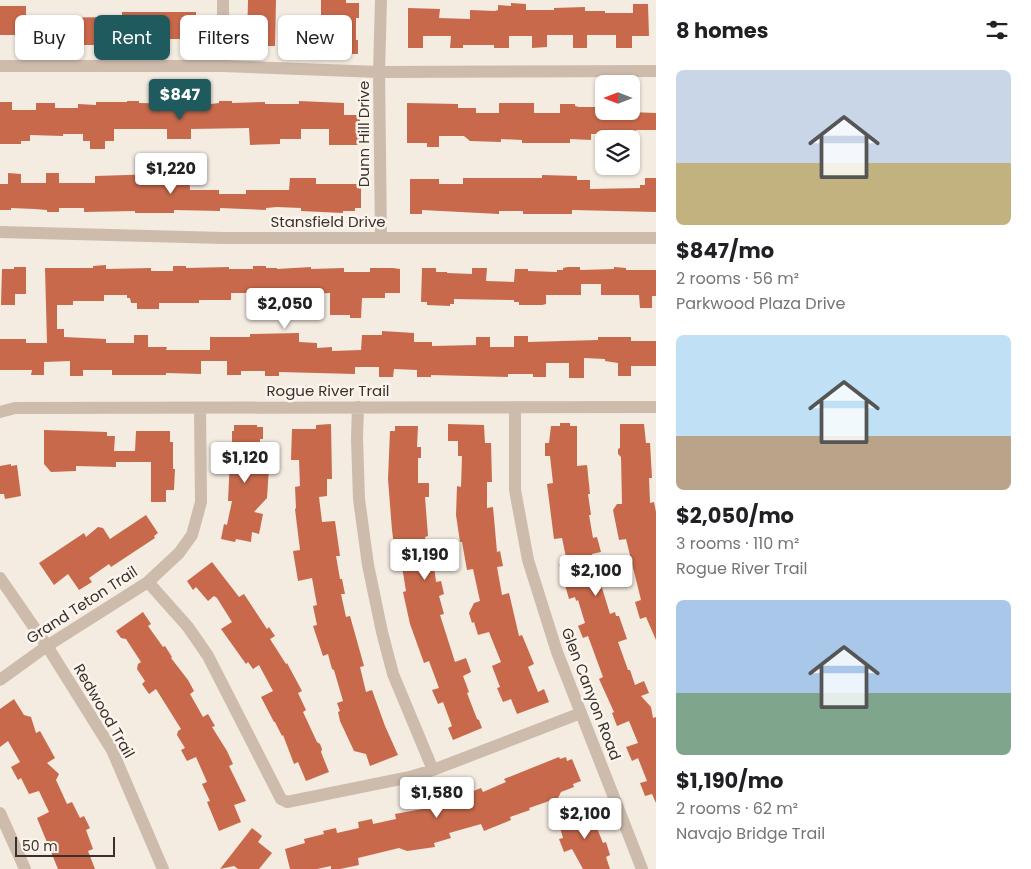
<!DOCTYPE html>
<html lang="en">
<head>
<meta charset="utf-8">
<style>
  :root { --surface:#fff; --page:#f2f2f2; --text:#202124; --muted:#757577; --accent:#1f5a5e }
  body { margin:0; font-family:Poppins,sans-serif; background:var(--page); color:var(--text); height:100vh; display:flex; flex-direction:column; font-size:19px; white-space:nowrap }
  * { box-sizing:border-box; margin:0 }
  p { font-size:16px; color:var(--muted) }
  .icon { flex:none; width:28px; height:28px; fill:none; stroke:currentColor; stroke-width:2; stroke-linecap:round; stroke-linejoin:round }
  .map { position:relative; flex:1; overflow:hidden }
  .details { display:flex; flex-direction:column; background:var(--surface); width:375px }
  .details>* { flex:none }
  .top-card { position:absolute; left:15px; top:15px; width:475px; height:45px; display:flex; gap:10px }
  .needle { width:32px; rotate:270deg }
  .controls { position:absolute; left:595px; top:75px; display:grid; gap:10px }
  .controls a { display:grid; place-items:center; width:45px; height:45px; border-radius:8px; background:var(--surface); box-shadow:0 1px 4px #0004; font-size:25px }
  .scale { position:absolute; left:15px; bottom:12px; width:100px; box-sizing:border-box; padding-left:5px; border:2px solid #3b302b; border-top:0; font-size:14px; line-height:18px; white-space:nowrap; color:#3b302b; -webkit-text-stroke:4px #fbf5ee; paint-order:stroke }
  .price { position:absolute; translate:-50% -42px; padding:0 11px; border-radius:5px; background:#fff; color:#222; font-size:16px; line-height:32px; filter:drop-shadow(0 1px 2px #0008) }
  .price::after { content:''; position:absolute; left:50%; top:30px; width:15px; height:11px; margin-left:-8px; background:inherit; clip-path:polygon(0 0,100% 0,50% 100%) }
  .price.current { background:var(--accent); color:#fff }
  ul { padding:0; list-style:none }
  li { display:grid; align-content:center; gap:10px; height:265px; padding:0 20px }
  li span { display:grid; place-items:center; height:155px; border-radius:8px; color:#555 }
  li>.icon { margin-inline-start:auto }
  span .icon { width:90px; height:90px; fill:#fffc; stroke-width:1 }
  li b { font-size:21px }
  h2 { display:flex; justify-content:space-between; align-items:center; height:60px; padding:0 20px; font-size:21px }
  .tag { padding:0 18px; border-radius:8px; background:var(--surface); box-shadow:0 1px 4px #0004; font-size:18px; line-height:45px }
  .tag.current { background:var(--accent); color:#fff }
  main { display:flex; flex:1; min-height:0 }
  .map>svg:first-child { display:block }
</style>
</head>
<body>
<main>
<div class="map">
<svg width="656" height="869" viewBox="0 0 656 869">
  <rect width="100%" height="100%" fill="#f4ebe1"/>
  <path fill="#c8694b" d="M248,0h28l-1,46h-25v-7h-3z
    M321,0h25v3h13v15h-3v22h2v14h-34v-19h-3z
    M511,3l15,1v6h28v-2l31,-1v4h20v2h28v-9h15l1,32h-17v12h-16v-13h-29v13h-14v-13h-26v12l-15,1v-12h-23v12h-15v-3h-31v3h-13l1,-12h-28v12h-15v-40l32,1 -1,9 31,1v-9l25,1 3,-1v-5l13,1z
    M0,6h26v12l96,-1v-5h74v25h-12v2h-30v5l-49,-1v2h-31v3l-20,-1v-2l-17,-2v-8h-37z
    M127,101h12v2l48,1h24l8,-1v-2h13v2l33,-1v2h34v-3l45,2v12h16v30h-31v-16h-28v10h-21v5l-30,1 -1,-17 -58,1v10h-24v-10h-53v12h-9v8h-15v-8h-7v-7h-20v2l-33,-1v6h-9v3h-21v-42h12v8h24v-7h19v5h23v-4l18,1v-3h31z
    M407,103l51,1v4h18v5h23v-10h35v10h26v-9h15v2l4,1h25v4l52,2v17h-20v3l-45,1v6l-21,-1v4h-48v-3l-21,-1v3l-31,-1 -6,-5h-25v11h-12v-4h-20z
    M189,170l1,20h29v4h27v-4h43l1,-12h26v6h45v24h-6v3h-12v2l-42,-2v-3l-24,-1 -11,1v2l-46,-2v3l-46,-1v3h-39v-2l-51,1v-4h-25v4h-12v-2l-12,-1 -24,-1v2h-11v-26h8v-11l13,1v9h25v-10h13v10h36v-7l64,-2v-3z
    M542,175l35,1v4h13v9l50,-1v-3h5v-7h11v34l-84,-2v4h-49v-3h-24v3l-77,-4v4h-12v-35h29v5h24v-6h79z
    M106,265v4l45,-1v3h22v-5h13v2l43,-1v2h24v-3h13v2h11v1l34,-2v2l33,-1v4h26v-4h23l7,1v24h-15v5h-23l-1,20h-11v-3h-20v-22l-66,3h-11v-3h-22v7h-32v3h-40v6h-22v-6h-6l-1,-5h-3v-3h-23v6h-31v4h-16v24h7v8l42,2v4h28v-8h14v12h19l-1,3h44v-13h40v-3l49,-1v9l18,1v5l15,-1v4l29,-1 1,-15h20v-4l32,2v9h18v4l44,-1v-8h14v10h24v-11h14v6l70,-2v-3h33v4h25v25h-25v10h-13v-13l-13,-2v-2l-21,-1v20h-15v-15h-23v14h-13v-3h-25v3l-77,-2v2h-14v-7l-23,-1 -1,8h-14v-10h-24v7l-76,-2v4h-14v-5h-24v4h-14v-14h-26v13l-35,-1v2h-54v-5h-29v6h-13v-15l-26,1v13h-13l1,-5h-32v-31h26v4h21l-2,-75h48v-2z
    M14,267h12v27h-11v11h-14l1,-36h12z
    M568,267h12v3l34,-1v-2l12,1v2h30v26h-4v12h-12l-1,-13h-38v-11h-20v11h-35v9l-4,1h-23v-3h-5v-2l-60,-1v5h-4v2l-23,-1v-3h-6l1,-34h14v4h11v1l25,1v-6h15l-1,13 28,1 1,-13h13v2l29,1v-2h6v-2z
    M560,423h10v3h7v40l10,-1 3,29h-2l3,21h-2l4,23 4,-1 4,15 -9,2 5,22 1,-1 12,39 5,-2 1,4h3l8,23 -9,3 10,28h2l5,15 9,-4 5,12 -8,3 10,11 2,11 3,-1v86l-4,-9 -7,2 -5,-13 7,-2 -9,-23 -6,3 -6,-14 12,-4 -9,-22 -12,5 -5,-13 2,-1 -15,-33 4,-2 -15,-41 -5,2 -5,-12 7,-3 -7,-23 -2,1 -1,-4 -6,2 -10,-35 8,-2 -5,-24 -8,1 -7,-55 6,-1 -3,-27h-5v-13h4l2,-17h9z
    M331,424l1,55h-5v17l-8,1 3,25 13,-1 5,35h-4l4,23h2l3,15h-4l5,23 4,-1 14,50 -4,1 6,25 6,-2 13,36 13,29 -28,11 -4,-12 -12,-3 -14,-30 -2,-9 2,-1 -3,-8 6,-2 -9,-31 -2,-1 -4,-15 -5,2 -10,-30 4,-1 -4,-19 4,-1 -5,-27 -14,3 -5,-30 7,-1 -5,-41 1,-1 -1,-21 5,-1 -1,-26h-8l1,-31h24v-4z
    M448,424l36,1 1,18h6l1,39h-5v26l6,-1 4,45 3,-1 3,15 -6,1 5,28 7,-2 10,43 3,-1 12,29 -6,3 10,25 6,-3 5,13 -32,12 -6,-15 -8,3 -6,-14 3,-1 -8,-21 9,-4 -12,-30 -11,3 -4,-13 -2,1 -3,-10 5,-10 6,-2 -7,-32 -6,1 -5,-28h-2l-4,-27 1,-29 4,1 1,-31h-4v-15h-10z
    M620,424h24l2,19h4l2,35h-3l1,25 4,-1 2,10v128l-10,-23 -6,2 -5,-17 6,-2 -15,-61 -7,1 -6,-30 4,-6h5l-1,-47 -3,-3v-5l2,-1z
    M234,425h23v2h6v12h-3v16l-9,14 18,1 -1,12 -1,16 -13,14 9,2 -4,20 -7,-2 -1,10 -15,-3 -1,3 -14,-3 3,-15 3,1 5,-24h-4l2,-42h-2v-14h4v-14h2z
    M395,426h23l-1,21h4v11h-3v25h11v14h-4l3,39 -3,1 2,15 -10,16 17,-2 2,16 5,-1 3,13 -5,2 5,18 -4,1 15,47 11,-4 5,14 -8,4 6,16 -2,1 10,26 2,1 3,8 -29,12 -5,-12 4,-2 -9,-24 -5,2 -6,-14 7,-2 -10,-27 -5,2 -14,-39 -7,-32 3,-1 -5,-31 -5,1 -4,-31 -4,-51 2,-48h5z
    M44,430l63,2v4h8l-1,15h21l1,-20h34v11h3v27h2l-1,21h-8v12h-15v-40h-35v5l-40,-1v5l-25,1 -7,-8z
    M11,464v2l6,-1 4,31 -16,3 -1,-5h-4v-28z
    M146,515l12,18 -4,3 1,2 -44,29 -2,-3 -20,14 3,4 -13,8 -11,-16 -14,11 -15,-22 45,-30 2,4 12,-10 5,1 7,11z
    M212,562l27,35 5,-3 23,35 2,-2 6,9 -5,3 16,25 1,-1 15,28 -4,2 8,17 -3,2 14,30 3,2 2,5 -1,3 8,20 -23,9 -8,-19 -4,2 -11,-29 -1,1 -7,-14h-1l-13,-25 12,-6 -14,-26 -6,4 -5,-7 -2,2 -25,-35 11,-7 -15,-24 -3,-2 -6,5 -12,-14 -3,3 -6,-9z
    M143,612l8,12 -3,2 15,21 2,-1 7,11 -1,1 17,22 6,11 -4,3 13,23 5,-3 7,12 -3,1 15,24 6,13 -4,2 17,35 -12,4 7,17 -22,9 -12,-29 3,-1 -8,-17 5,-2 -11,-25 -9,4 -6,-11 4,-2 -8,-13 1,-4 3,-2 -25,-40 -7,5 -7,-10 3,-3 -8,-12 1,-5 3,-2 -15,-23 -5,-1 -5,-7z
    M14,699l10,16 7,2 5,16 4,-2 15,27 -8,5 12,11 -3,6 11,24 5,-2 8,16 4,-2 6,12 -4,2 7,19 -5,2 7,18h-37l-21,-51 12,-6 -10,-21 -10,3 -8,-16 -3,2 -7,-13 9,-5 -12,-21 -8,6v-38z
    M559,757l1,2 6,-2 1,4 5,-2 9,22 -8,3 1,3 -13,5 -3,6 -29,10 1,2 -20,7 1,3 -27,11 -3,-7 -32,9 2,5 -17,5 1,4 -28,4 -8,-3 -41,10 1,7 -19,4h-9v-3l-14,3h-27l-5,-20 20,-6 -1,-4 20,-5 -1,-3 13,-3 1,5 22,-5 -1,-6 14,-3 1,5 23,-5 -1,-5 38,-7 -1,-2 37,-11 -1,-1 13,-5 2,4 23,-10 -2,-3z
    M591,808l5,12 -2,1 9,22 3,-1 4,13 -4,2 4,12h-27l-11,-20 -8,3 -5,-13 4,-1 -4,-14 1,-4z
    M252,828l10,8 -4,6 14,11 -13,16h-21l-4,-3 -14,3z"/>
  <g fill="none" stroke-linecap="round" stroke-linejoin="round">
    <path stroke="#cdbbac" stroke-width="12" d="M223,0v66
      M0,66h223l156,6 277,-1
      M0,232l223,6h433
      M381,238l-2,-166 2,-72
      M358,407l-1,31 2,61 9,66 14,67 11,42 40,96
      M515,407v83l13,70 29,92 85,217
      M0,412l15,-4 641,-1
      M148,582l40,45 20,29 73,143 6,3 123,-25 23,-7 148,-57
      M0,680l47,-34 101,-64 31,-29 13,-18 9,-33 -1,-94
      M0,813l25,56"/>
    <path stroke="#cdbbac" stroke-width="12" d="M0,578l47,68 65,104 51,119"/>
  </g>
  <g text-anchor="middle" stroke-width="5" stroke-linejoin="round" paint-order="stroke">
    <g font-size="15" fill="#3b302b" stroke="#fbf5ee">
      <text transform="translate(364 134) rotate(-90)" y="5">Dunn Hill Drive</text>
      <text x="328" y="227">Stansfield Drive</text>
      <text x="328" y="396">Rogue River Trail</text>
      <text transform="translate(82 605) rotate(-33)" y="5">Grand Teton Trail</text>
      <text transform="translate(591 694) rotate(69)" y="5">Glen Canyon Road</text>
      <text transform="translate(104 711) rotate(60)" y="5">Redwood Trail</text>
    </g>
  </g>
</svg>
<div class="controls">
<a><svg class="needle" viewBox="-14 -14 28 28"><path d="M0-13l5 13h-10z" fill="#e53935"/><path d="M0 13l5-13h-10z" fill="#757577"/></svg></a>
<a><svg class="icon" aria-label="layers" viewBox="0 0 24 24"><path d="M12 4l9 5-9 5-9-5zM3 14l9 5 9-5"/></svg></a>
</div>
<div class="scale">50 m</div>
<b class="price current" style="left:180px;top:121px">$847</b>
<b class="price" style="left:171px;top:195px">$1,220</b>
<b class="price" style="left:285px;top:330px">$2,050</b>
<b class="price" style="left:245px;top:484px">$1,120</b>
<b class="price" style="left:425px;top:581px">$1,190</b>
<b class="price" style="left:596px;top:597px">$2,100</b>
<b class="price" style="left:437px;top:819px">$1,580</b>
<b class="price" style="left:585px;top:840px">$2,100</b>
<div class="top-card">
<a class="tag">Buy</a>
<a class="tag current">Rent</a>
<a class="tag">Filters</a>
<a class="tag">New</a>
</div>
</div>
<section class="details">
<h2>8 homes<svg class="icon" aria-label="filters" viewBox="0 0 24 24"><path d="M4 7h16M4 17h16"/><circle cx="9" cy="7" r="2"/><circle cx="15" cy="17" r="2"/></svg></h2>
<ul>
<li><span style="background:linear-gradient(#c9d6e8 60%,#c2b280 0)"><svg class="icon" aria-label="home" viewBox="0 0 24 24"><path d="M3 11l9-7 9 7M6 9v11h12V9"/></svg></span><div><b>$847/mo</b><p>2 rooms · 56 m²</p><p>Parkwood Plaza Drive</p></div></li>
<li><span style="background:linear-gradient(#bfe0f5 65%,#b9a48a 0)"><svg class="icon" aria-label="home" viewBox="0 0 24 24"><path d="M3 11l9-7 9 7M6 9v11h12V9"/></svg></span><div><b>$2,050/mo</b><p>3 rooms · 110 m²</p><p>Rogue River Trail</p></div></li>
<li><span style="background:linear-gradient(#a9c7e8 60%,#7fa58c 0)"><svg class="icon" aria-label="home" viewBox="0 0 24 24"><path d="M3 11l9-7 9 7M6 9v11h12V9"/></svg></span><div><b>$1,190/mo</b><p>2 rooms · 62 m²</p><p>Navajo Bridge Trail</p></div></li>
</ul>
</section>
</main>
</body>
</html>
